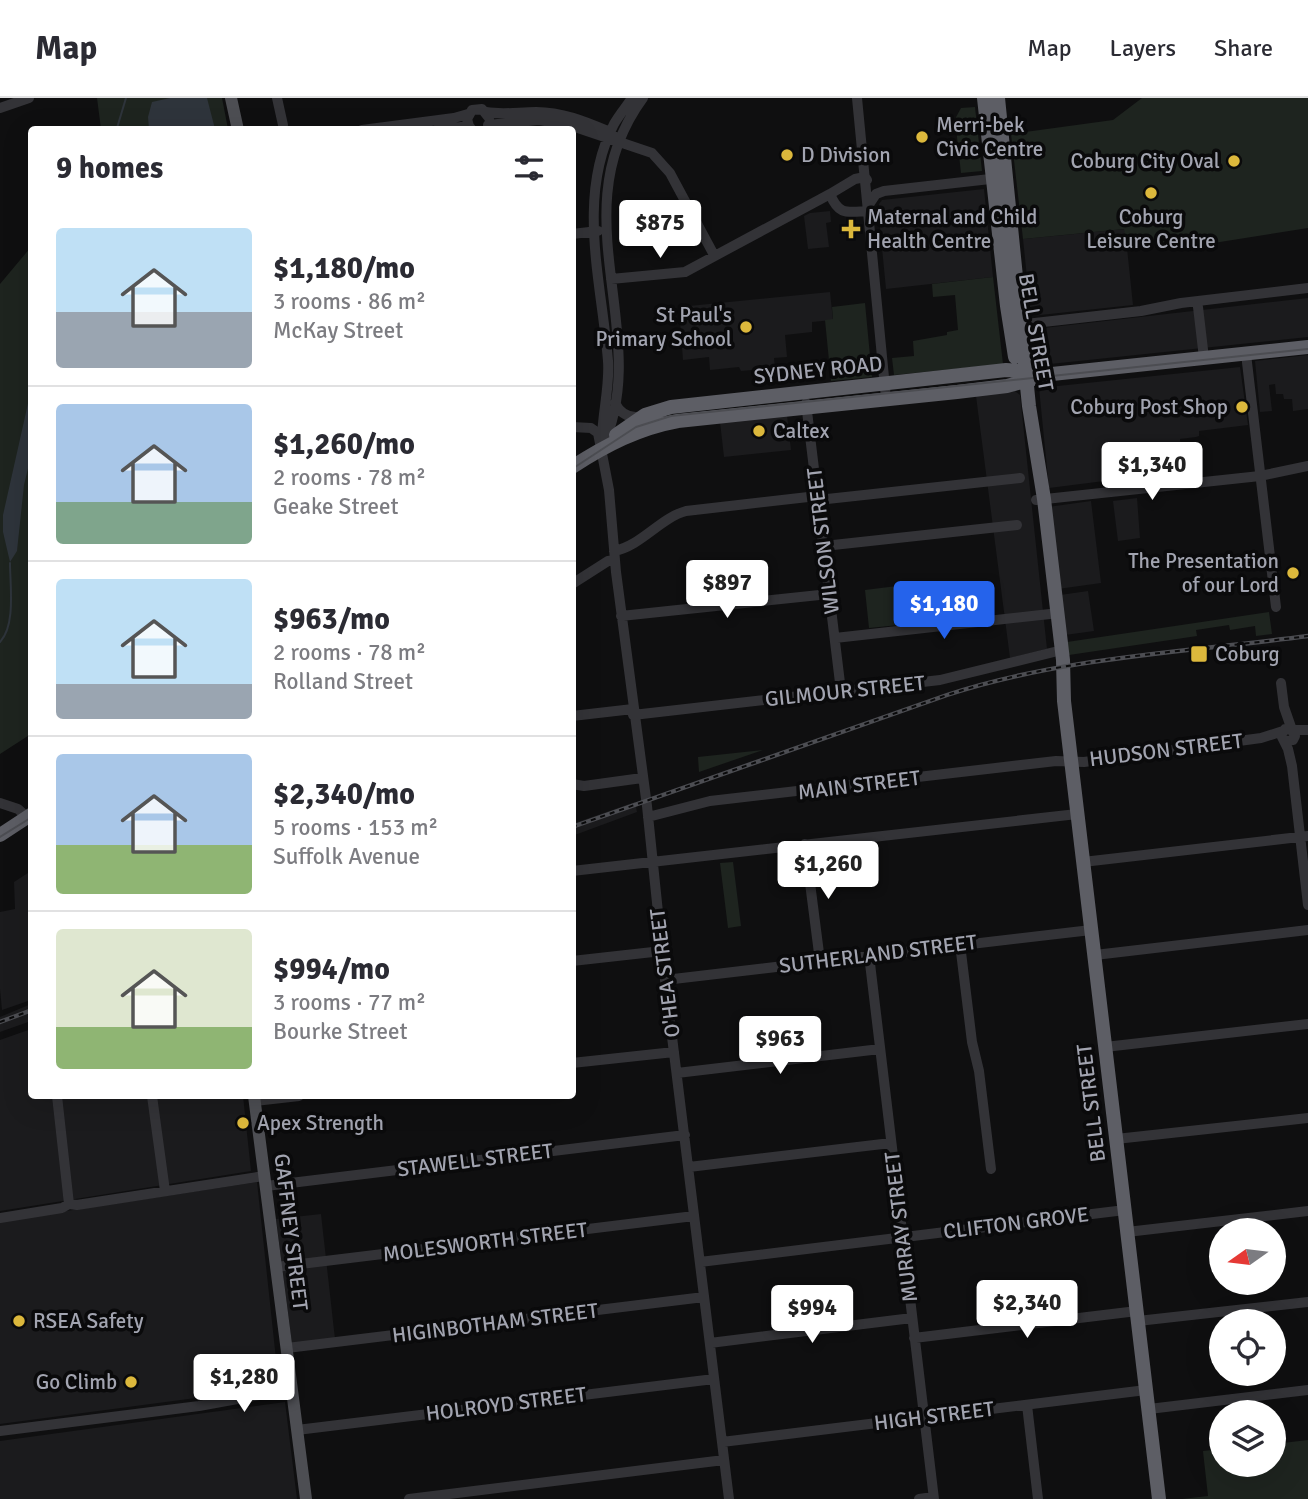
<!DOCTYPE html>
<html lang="en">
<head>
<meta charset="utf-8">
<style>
  :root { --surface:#fff; --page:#f7f7f7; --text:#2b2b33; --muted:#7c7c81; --line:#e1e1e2; --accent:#2563eb }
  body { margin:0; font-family:Signika,sans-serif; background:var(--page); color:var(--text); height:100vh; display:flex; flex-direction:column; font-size:26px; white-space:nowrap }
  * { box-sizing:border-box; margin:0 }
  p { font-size:23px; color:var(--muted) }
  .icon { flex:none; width:38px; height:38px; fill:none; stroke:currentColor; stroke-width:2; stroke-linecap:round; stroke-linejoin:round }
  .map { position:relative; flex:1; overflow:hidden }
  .side { position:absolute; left:28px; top:28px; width:548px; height:973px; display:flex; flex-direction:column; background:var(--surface); border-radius:7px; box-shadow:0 7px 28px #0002 }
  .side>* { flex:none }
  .needle { width:46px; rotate:256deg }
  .controls { position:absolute; left:1209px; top:1120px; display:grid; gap:14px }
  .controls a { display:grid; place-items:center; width:77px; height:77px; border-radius:50%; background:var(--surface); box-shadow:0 7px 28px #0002; font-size:35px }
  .price { position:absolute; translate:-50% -60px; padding:0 16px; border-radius:7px; background:#fff; color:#222; font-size:23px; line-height:46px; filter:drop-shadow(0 2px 4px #0008) }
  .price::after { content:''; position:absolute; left:50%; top:42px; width:21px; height:16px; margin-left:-10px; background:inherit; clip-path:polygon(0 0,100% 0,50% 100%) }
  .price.selected { background:var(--accent); color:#fff }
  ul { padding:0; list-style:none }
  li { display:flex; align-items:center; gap:21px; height:175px; padding:0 28px }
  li+li { border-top:2px solid var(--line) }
  li span { display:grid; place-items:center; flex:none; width:196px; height:140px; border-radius:7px; color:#555 }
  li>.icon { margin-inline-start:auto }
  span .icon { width:84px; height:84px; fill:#fffc; stroke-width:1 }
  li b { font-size:30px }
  h2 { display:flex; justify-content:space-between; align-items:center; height:84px; padding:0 28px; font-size:30px }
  header { display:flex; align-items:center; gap:42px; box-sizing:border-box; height:98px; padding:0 35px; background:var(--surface); border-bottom:2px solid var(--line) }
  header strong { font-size:33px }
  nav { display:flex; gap:38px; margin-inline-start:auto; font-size:24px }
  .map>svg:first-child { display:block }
</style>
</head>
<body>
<header>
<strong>Map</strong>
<nav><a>Map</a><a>Layers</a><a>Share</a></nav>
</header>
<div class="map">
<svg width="1308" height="1401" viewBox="0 0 1308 1401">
  <rect width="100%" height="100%" fill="#0f0f10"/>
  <path fill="#1b1b1d" d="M984,91l9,88 -107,12 -7,-72v-13l3,-4z
    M830,113l1,11 -5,1 3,24 -21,2 -4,-33 6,-3z
    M1125,131l8,76 -102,11 -8,-77z
    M830,194l3,28 -21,2v10l-27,3 2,22 -13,1 1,10 -34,3 -2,-4 -29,3 -1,-13 -26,3 -4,-53z
    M1308,200v39l-277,29 -5,-36z
    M1308,257v54l-15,2 -1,-12h-8l-1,-5h-7l-1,-10 -6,1 3,26 -12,1 -5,-51z
    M1240,269l8,58 -49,6v5l-3,1 -16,2 3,32 -134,17 -10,-100z
    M1015,293l5,4 27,254 -37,9 -34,-262z
    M787,317l4,35 -67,7 -4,-35z
    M1137,400l3,40 -22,3 -5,-40z
    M1091,403l10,82 -43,6 -10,-82z
    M1088,493l6,40 -29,4 -5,-40z
    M635,704l2,10 -65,24v-12z
    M31,773v129l-29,10 -2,-21v-77l15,-3 -1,-27z
    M31,906v17l-31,11v-15z
    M31,931l1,67h211l8,75 -251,40v-171z
    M257,1084l22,205 -279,37v-203z
    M321,1116l14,125 -43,5 -16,-125z
    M285,1304l12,97h-297v-58z"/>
  <path fill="#1e241f" d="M97,0h125l6,31h-127z
    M1142,0h166v130l-107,17 -2,-8v8l-43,-2 -28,7 -4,-21 -101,10 -12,-105 102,-14z
    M975,9l7,64 -21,2 -6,-54 6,-11z
    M31,149v487l-31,20v-470z
    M993,179l10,87 -109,11 -2,-17 22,-2 -1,-15 34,-6v-3l11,-2 -3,-35 -22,2 -1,-13z
    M865,205l7,74 -41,4 -6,-61 8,-1 -1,-12z
    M905,487l4,39 -40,4 -4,-38z
    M1269,514l3,22 -16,2 -1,-10 -25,4 -1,-5 -33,5 1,6 -128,19 -2,-13z
    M763,652l-64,22 -1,-15z
    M733,764l8,64 -13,2 -8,-65z
    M1308,1342v59h-126l26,-3 -5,-45 18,-2 1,16h52v-21z"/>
  <path fill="#2e343b" d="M170,0h37l8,31h-66l-1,-12 4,-15z
    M31,292v66l-7,29 -7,66 -7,11 -7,-30v-17z"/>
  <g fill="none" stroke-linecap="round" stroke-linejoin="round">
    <path stroke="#2e343b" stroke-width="2" d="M119,32l-2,-2 9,-30
      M0,544c16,-17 10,-57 10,-79"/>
    <path stroke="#333337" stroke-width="10" d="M277,0l6,27
      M857,0l29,300
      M0,10l29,-10
      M486,14c17,3 33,0 50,0 27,0 50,10 74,20l4,4
      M488,27l51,-5 30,5 83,28 18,20 44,82
      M362,32l92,-12 14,-4
      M437,32l32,-4
      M472,32l-3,-4 -2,-7 5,-9 10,-1 7,9
      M867,82l-2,-3 -10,2 -25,15c9,22 17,18 38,17
      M868,108l8,-12 8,-3 115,-13
      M572,136l26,-3
      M611,181l74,-7 145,-78
      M1198,209l6,51
      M1017,227l124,-14 40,-8 127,-15
      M1246,256l30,253
      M615,305c6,12 16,16 28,13
      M806,305l35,288
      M572,329l19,1 7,5 11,57 7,82 31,234 18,174 64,519
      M602,342c0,-26 8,-53 6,-79 -6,-77 -32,-164 6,-237 5,-9 12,-17 18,-26
      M602,350c53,-113 -44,-235 41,-350
      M818,402l202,-22
      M1036,402l224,-24 48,-10
      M824,448l193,-21
      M614,453c27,-5 46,-33 72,-40l131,-15
      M572,486l36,-23 7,-1
      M621,518l208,-22
      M835,540l215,-24
      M1281,585l3,24 8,23
      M633,617l307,-35 114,-28
      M572,618l61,-7
      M1293,632h15
      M1284,643l9,-1 2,-4 -3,-6 -7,-1 -4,6 7,14 4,17 16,139
      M572,686l12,2 58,-8
      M0,705l18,6 9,8
      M648,719l62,-16 346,-40 28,1 177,-24 22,-7
      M805,746l15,117
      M1083,764l225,-26
      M572,773l505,-57
      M960,846l12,98 7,29 12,98
      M869,857l65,544
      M1095,857l213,-25
      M572,863l90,-10
      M665,882l426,-50
      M1105,949l203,-23
      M572,965l102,-11
      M677,975l203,-24
      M57,998l12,108
      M152,998l13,95
      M255,1003l44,-5
      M1116,1041l192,-21
      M689,1069l202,-24
      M266,1088l419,-51
      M0,1120l62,-10 7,-4 8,1 187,-29
      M1127,1134l181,-21
      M700,1164l425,-52
      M276,1169l418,-51
      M1138,1223l170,-19
      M914,1240l223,-27
      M710,1245l202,-25
      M287,1250l417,-51
      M1027,1307l11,94
      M1149,1311l159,-19
      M297,1332l417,-51
      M0,1333l199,-25 93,-17
      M722,1344l424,-52
      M409,1401l315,-39
      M919,1401l14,-2"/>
    <path stroke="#4d4e53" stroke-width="12" d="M231,0l7,32
      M254,998l52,403"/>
    <path stroke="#5d5e65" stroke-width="14" d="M984,0l23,208 8,51
      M998,0l31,308 15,93 19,161 1,41 95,798
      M616,337l29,-20 26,-8 335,-37 28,2
      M572,369c34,-22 67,-39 106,-46l279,-29 50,-6 45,-12 256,-27
      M0,737l32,-21"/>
    <path stroke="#4c4d52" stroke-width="2" d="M572,371l64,-42 35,-11 637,-67
      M0,739l32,-20"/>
    <g stroke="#4c4d52" stroke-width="4.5">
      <path id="rail" d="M572,729l375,-132c116,-38 240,-43 361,-59
        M0,924l32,-12"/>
    </g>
    <use href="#rail" stroke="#0a0a0b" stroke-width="2" stroke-dasharray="5" stroke-linecap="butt"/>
  </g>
  <g fill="#dcb83c" stroke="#0a0a0b" stroke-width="2.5">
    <circle cx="922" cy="39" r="7"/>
    <circle cx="787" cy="57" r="7"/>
    <circle cx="1234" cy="63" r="7"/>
    <circle cx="1151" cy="95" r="7"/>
    <path d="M847.5 120.5h7v7h7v7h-7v7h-7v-7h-7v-7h7z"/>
    <circle cx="746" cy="229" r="7"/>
    <circle cx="1242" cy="309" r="7"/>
    <circle cx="759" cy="333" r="7"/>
    <circle cx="1293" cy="475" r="7"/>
    <rect x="1190" y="547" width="18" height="18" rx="3.5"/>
    <circle cx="243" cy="1025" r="7"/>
    <circle cx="19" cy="1223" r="7"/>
    <circle cx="131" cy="1284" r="7"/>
  </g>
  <g text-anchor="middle" stroke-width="7" stroke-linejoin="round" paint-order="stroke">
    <g font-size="21" fill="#a2a4b0" stroke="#0a0a0b" text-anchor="start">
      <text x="936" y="34">Merri-bek<tspan x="936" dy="24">Civic Centre</tspan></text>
      <text x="801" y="64">D Division</text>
      <text x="1220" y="70" text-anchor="end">Coburg City Oval</text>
      <text x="867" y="126">Maternal and Child<tspan x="867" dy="24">Health Centre</tspan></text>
      <text x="1151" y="126" text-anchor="middle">Coburg<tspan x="1151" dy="24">Leisure Centre</tspan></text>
      <text x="732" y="224" text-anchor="end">St Paul's<tspan x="732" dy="24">Primary School</tspan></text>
      <text x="1228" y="316" text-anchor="end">Coburg Post Shop</text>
      <text x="773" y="340">Caltex</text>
      <text x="1279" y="470" text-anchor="end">The Presentation<tspan x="1279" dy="24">of our Lord</tspan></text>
      <text x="1215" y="563">Coburg</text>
      <text x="257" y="1032">Apex Strength</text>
      <text x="33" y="1230">RSEA Safety</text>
      <text x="117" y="1291" text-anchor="end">Go Climb</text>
    </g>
    <g font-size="21" fill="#a2a4b0" stroke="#0a0a0b">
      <text transform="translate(1036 234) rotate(80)" y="7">BELL STREET</text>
      <text transform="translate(818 272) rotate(-6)" y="7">SYDNEY ROAD</text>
      <text transform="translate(823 443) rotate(-97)" y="7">WILSON STREET</text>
      <text transform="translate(845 593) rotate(-6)" y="7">GILMOUR STREET</text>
      <text transform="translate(1166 652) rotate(-7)" y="7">HUDSON STREET</text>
      <text transform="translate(859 687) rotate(-7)" y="7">MAIN STREET</text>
      <text transform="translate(878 856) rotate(-7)" y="7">SUTHERLAND STREET</text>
      <text transform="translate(665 875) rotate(-97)" y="7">O'HEA STREET</text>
      <text transform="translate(1091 1005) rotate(-97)" y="7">BELL STREET</text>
      <text transform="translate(475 1062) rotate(-7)" y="7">STAWELL STREET</text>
      <text transform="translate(1016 1125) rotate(-7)" y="7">CLIFTON GROVE</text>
      <text transform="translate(901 1129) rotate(-97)" y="7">MURRAY STREET</text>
      <text transform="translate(291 1134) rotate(83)" y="7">GAFFNEY STREET</text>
      <text transform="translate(485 1144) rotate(-7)" y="7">MOLESWORTH STREET</text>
      <text transform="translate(495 1225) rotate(-7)" y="7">HIGINBOTHAM STREET</text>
      <text transform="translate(506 1306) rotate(-7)" y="7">HOLROYD STREET</text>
      <text transform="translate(934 1318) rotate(-7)" y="7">HIGH STREET</text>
    </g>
  </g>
</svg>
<div class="controls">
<a><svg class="needle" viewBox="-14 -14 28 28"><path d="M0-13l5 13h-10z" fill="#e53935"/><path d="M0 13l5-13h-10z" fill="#7c7c81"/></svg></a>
<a><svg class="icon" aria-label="locate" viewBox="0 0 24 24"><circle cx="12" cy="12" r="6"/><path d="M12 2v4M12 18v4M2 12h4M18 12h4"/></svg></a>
<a><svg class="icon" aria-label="layers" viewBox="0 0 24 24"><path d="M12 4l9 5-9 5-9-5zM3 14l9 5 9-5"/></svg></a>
</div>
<b class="price" style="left:660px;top:162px">$875</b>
<b class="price" style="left:1152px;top:404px">$1,340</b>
<b class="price" style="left:727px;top:522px">$897</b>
<b class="price selected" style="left:944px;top:543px">$1,180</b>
<b class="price" style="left:828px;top:803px">$1,260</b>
<b class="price" style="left:780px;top:978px">$963</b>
<b class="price" style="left:1027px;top:1242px">$2,340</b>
<b class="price" style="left:812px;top:1247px">$994</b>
<b class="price" style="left:244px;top:1316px">$1,280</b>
<section class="side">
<h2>9 homes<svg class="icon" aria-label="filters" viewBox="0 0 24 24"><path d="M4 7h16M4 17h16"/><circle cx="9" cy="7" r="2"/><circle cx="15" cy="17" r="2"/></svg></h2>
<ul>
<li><span style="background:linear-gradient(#bfe0f5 60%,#9aa5b1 0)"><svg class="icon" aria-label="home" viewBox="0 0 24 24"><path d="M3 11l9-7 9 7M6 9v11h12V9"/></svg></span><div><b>$1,180/mo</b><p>3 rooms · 86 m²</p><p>McKay Street</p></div></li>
<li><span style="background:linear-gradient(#a9c7e8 70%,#7fa58c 0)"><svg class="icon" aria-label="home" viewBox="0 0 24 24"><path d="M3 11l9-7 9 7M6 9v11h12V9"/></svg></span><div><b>$1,260/mo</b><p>2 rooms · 78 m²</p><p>Geake Street</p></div></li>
<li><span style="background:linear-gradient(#bfe0f5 75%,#9aa5b1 0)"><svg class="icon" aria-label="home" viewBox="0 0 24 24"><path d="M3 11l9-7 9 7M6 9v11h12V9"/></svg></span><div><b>$963/mo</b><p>2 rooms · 78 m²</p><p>Rolland Street</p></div></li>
<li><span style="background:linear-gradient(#a9c7e8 65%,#8fb573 0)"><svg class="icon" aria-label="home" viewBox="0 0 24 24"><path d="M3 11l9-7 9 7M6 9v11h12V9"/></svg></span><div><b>$2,340/mo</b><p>5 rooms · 153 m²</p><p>Suffolk Avenue</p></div></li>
<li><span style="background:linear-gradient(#dfe7d0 70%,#8fb573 0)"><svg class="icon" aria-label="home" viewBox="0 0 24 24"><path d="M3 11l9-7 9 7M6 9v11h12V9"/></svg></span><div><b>$994/mo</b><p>3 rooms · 77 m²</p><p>Bourke Street</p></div></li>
</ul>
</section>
</div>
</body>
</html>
